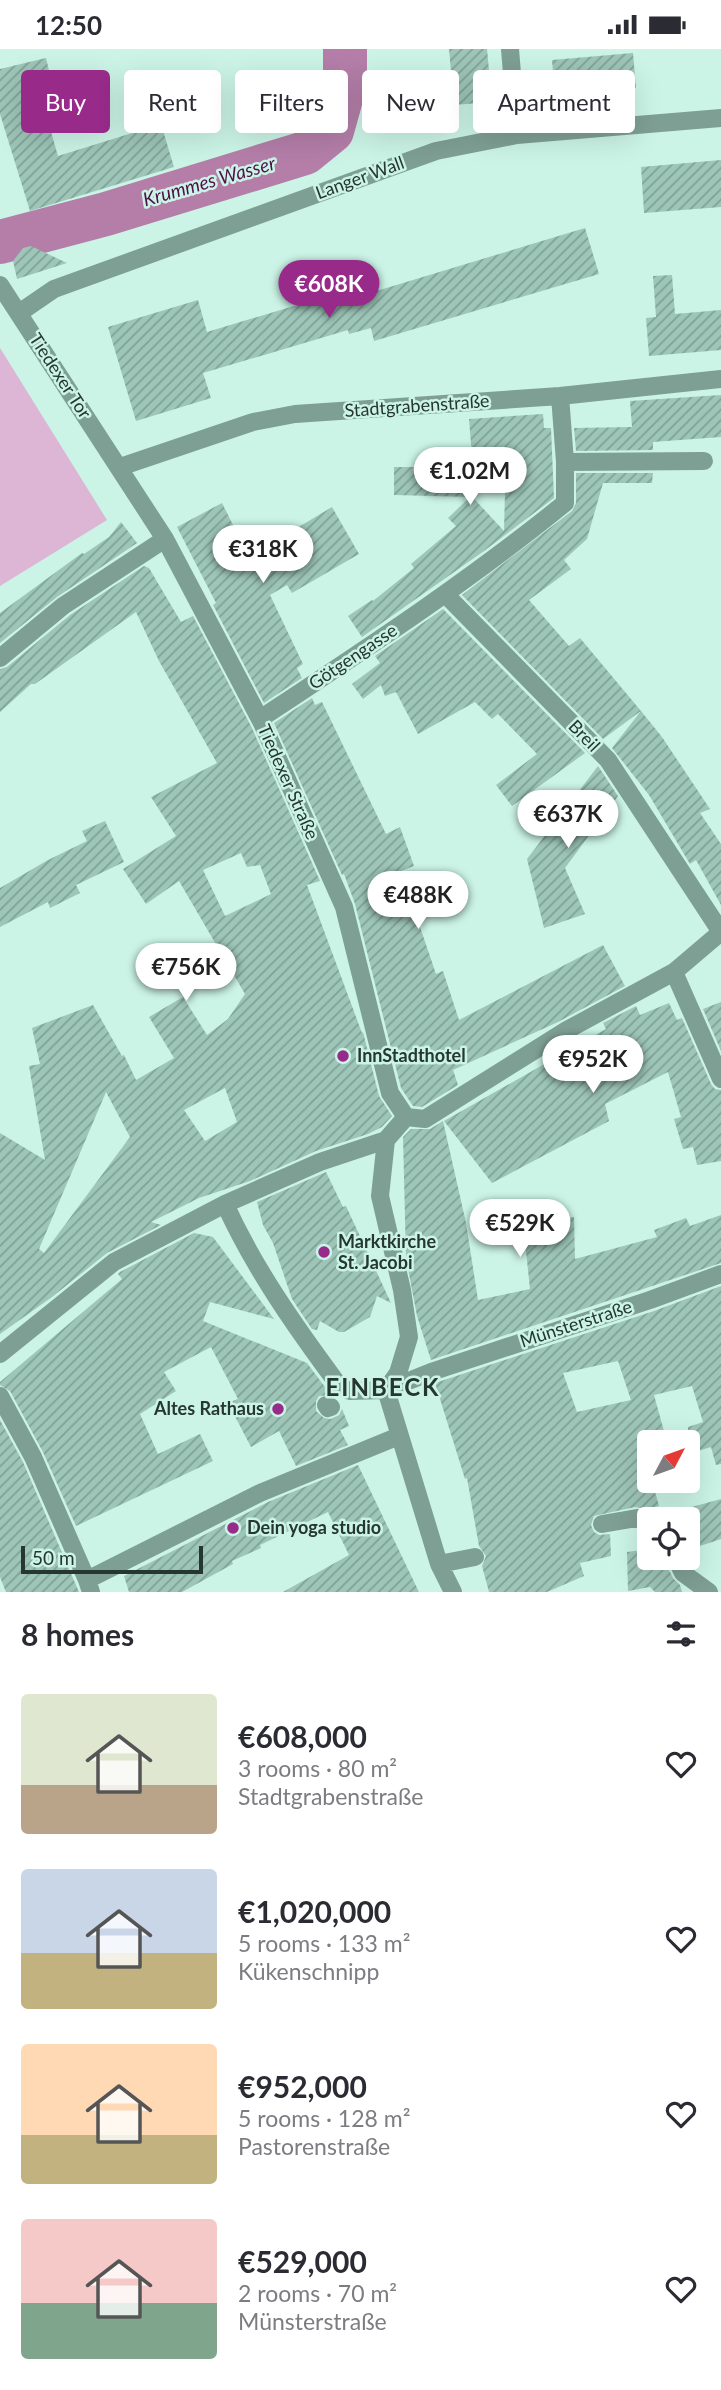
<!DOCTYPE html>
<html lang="en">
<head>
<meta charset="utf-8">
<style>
  :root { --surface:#fff; --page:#f2f2f3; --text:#2b2b33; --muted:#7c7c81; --accent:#982a8a }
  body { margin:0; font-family:Lato,sans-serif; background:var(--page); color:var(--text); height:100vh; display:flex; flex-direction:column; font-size:26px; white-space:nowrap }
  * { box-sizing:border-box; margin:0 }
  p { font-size:23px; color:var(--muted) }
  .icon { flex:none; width:38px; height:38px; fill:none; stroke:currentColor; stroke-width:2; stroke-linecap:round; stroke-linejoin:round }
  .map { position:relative; height:1543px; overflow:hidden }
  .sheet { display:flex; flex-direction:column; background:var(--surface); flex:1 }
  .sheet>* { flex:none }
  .banner { position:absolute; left:21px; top:21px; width:679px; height:63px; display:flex; gap:14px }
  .needle { width:46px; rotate:49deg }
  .tools { position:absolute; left:637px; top:1381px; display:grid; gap:14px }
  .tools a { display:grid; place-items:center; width:63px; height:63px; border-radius:7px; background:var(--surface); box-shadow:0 7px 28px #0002; font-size:35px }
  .scale { position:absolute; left:21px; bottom:18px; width:182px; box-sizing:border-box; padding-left:7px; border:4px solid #263630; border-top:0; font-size:19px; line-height:24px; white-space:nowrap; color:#263630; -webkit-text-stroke:5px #cbf4e6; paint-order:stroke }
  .price { position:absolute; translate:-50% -60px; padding:0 16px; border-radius:24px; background:#fff; color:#222; font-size:23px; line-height:46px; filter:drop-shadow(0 2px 4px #0008) }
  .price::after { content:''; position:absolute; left:50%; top:42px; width:21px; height:16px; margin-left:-10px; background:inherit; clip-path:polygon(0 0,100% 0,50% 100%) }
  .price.selected { background:var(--accent); color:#fff }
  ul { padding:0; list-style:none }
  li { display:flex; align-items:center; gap:21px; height:175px; padding:0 21px }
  li span { display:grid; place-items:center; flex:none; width:196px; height:140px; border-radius:7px; color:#555 }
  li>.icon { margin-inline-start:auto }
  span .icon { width:84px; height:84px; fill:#fffc; stroke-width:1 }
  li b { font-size:30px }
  h2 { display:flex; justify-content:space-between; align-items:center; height:84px; padding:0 21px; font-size:30px }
  .pill { padding:0 24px; border-radius:7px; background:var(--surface); box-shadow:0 7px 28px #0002; font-size:24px; line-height:63px }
  .pill.selected { background:var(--accent); color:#fff }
  .status { display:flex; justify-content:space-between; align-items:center; height:49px; padding:0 35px; background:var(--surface); direction:ltr }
  .status svg { height:19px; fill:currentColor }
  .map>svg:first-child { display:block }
</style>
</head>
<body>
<div class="status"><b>12:50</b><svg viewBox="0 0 49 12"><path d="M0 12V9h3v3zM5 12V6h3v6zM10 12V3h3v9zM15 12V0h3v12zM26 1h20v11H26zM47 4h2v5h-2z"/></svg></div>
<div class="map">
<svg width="721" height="1543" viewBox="0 0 721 1543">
  <defs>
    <pattern id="building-hatch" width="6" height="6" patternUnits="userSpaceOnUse" patternTransform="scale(1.75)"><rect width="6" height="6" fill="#9dc5b8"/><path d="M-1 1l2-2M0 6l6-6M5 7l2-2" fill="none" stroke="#80a196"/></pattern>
  </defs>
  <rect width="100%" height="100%" fill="#cbf4e6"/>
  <path fill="#ddb5d5" d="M0,299l107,172 -107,66z"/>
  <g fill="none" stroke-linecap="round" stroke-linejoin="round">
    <path stroke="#b47ea9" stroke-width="44" d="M0,193l106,-28 199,-61 27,-22 13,-47v-35"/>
  </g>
  <path fill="url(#building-hatch)" fill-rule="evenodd" d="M449,0h38l5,53 -38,3z
    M633,4l3,35 -81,7 -3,-35z
    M46,9l12,50 -13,3 13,45 103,-32 13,43 -144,44 -30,-97v-45z
    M721,111v47l-77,6 -3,-46z
    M585,179l14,46 -225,67 -3,-13 -22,6 -1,-4 -145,43 8,25 -75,23 -28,-94 90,-27 9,32 130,-39 3,9z
    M31,197l36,17 -50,16 -4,-18 10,-13z
    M672,226l3,39 46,-4v40l-72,6 -3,-38 10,-1 -3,-41z
    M721,346v42l-68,5v8l-77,1 -2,-23 58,-1 -2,-26z
    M543,365l1,14h7l3,70 -70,53 -122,86 -14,-21 24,-16 1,1 41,-33 -3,-4 45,-38 -8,-8 22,-21 -76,-2v-28h26v-7h18l66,71 2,-78 -34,3 -3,-37z
    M576,424h77l-1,10h-49l-16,56 -23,21 7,9 -42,31 40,46 11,-8 61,73 -38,28 -141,-144 110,-84 4,-8z
    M222,454l15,30 13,-7 12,23 70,-42 27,47 -67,39 -5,-8 -17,10 33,69 -6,4 5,10 -38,25 -51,-98 3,-2 -39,-76z
    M121,473l16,21 -80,54 -57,46v-30l82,-60 2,1 25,-17z
    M144,517l5,2 32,54 12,-6 59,112 68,153 -13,4 55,148 1,-1 16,64 13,20 -10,11 -14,7 -52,17 -66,30 -51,17 -48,24 10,3 -54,28 -55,44 -52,37v-201l45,27 -16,-94 11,-2 -8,-36 61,-23 29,51 2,-1 12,25 38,-22 -25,-41 34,-20 24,38 21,-16 17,-25 -66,-113 -33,23 -23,-35 53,-33 -25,-39 66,-34 -58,-102 -23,-49 -101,72h-4l-31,28v-43l7,-2 63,-52zM241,804l6,14 13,-2 11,29 -46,22 -22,-46zM225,1039l12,34 -32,19 -21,-31zM106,1043l24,45 -86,116 -5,-4z
    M443,560l142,144 -73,53 -16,-21 41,-31 -39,-40 -6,5 -17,-17 -57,32 -22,-42 -11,4 -4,-11 -18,14 -11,-15 28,-21 -5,-7z
    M312,649l3,7 7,-3 64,132 14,-7 14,39 -13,5 35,103 7,-3 16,49 144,-75 22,41 -67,36 -105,48 5,15 -36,22 -9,-1 -12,-18 -46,-184 -11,-30 -2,1 -68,-152z
    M641,662l21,26 48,72 -10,4 21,31v61l-25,-45 -6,4 -41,-69 -37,-47z
    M598,717l20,30 -53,72 20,46 -41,14 -17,-69z
    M105,772l19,41 -48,23 4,8 -30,15 -2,-6 -48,25v-39l48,-28 39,-19 -5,-10z
    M721,953v49l-18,-42z
    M669,954l8,17 5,-2 29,66 4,5 6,1v71l-24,4 -4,-18 -10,2 -9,-30 7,-2 -13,-45 -63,32 4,17 -117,62 -48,-62 162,-92 -3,-6 33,-17 4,9z
    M443,1072l23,102 12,77 52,-11 -7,-66 51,-6 1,42 82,-22 -3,-7 32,-12 4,8 31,-11v48l-290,97 -14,-44 -11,-58 -3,-121 8,-8h19z
    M326,1123l17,35 3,-1 45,97 -14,-7 -7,21 -26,15h-5l-19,-11 -3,9 -5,-1 -20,-30 -19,-56 -10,-18 -6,-23z
    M194,1184l19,4 61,82 -64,-17 -7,19 104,42 24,32 -12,1 -3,5v10l8,7 7,1 8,-4 3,-6 7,17 -9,4 8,15 -52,21 -17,-35 -28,16 -23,-44 10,-4 -27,-52 -47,25 12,19 -36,23 18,40 42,-20 13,27 -137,65 -33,-74 -33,-61 -10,-6v-3l122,-103 -4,-5 2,-2z
    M721,1237v178l-5,1 -5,-18 -23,7v-27l15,-5 -11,-36 -38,9 13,47h-18v39h3l7,25 -13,3 -11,-2 -41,9 -3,9 3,7 5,3 11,-1 1,22 -31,7 4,13 -37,16h-58l-7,-26 4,-10 -7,-10 -12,-68 -2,1 -30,-96 219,-72zM618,1312l13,39 -54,12 -14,-39z
    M0,1371l23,42 56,130h-73l-6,-15z
    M358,1416l61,127h-136l66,-37 -21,-43 -68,33 1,3 -29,13 1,3 -51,28h-53l-5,-16 144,-74z
    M721,1450v40l-33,11v-42z
    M649,1500v8h13l2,3 9,18 7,7 2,7h-27l-5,-5 -22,4 -1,-39z"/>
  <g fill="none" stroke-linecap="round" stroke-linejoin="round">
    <path stroke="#7e9f94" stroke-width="18" d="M510,0l7,86
      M0,236l165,254 97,184 82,184 46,186 16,24
      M19,264l35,-24 382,-138 81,-16 204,-17
      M565,413l139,-1
      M120,418l133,-45 42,-8 265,-18 161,-17
      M446,546l162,165 113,172
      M0,609l63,-52 102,-67
      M260,670c104,-69 208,-137 305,-216v-41l-5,-66
      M674,923l47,107
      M406,1068l19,2 142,-89 107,-58 47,-40
      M225,1155c30,66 72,125 115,183l10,4 36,-1 45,-18 219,-72 71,-26
      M0,1305l114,-92 111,-58 95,-42 66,-22 20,-23
      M386,1341l12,-17 11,-36 -7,-47 -22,-94 6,-56
      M386,1341l53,174 14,28
      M0,1347l33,61 54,123
      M326,1356l2,3 3,-1
      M602,1475l35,-6 12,3
      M675,1508l8,16 26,19
      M439,1515l36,-7
      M91,1543l-4,-12 173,-87 139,-57"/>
  </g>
  <g fill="#982a8a" stroke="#cbf4e6" stroke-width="2.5">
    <circle cx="343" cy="1007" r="7"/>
    <circle cx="324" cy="1203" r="7"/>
    <circle cx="278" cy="1360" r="7"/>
    <circle cx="233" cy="1479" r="7"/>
  </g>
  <g text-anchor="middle" stroke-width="5" stroke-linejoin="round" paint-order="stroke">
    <g font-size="18" fill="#263630" stroke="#cbf4e6">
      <text transform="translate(360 129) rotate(-20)" y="6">Langer Wall</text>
      <text transform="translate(60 327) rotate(57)" y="6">Tiedexer Tor</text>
      <text transform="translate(417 357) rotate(-4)" y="6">Stadtgrabenstraße</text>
      <text transform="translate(353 608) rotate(-34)" y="6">Götgengasse</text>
      <text transform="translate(584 687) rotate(46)" y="6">Breil</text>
      <text transform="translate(288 733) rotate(66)" y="6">Tiedexer Straße</text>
      <text transform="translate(576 1275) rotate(-18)" y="6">Münsterstraße</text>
    </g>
    <g font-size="18" font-weight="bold" fill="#263630" stroke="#cbf4e6" text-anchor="start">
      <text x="357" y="1013">InnStadthotel</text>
      <text x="338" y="1199">Marktkirche<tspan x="338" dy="21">St. Jacobi</tspan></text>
      <text x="264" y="1366" text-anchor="end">Altes Rathaus</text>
      <text x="247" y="1485">Dein yoga studio</text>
    </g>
    <g font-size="19" font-style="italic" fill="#52104a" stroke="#cbf4e6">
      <text transform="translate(209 132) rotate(-16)" y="7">Krummes Wasser</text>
    </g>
    <g font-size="24" font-weight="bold" letter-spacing="2" fill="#263630" stroke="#cbf4e6">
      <text x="383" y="1347">EINBECK</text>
    </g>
  </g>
</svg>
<div class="tools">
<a><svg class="needle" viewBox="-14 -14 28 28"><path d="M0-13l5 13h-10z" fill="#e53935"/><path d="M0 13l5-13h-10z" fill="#7c7c81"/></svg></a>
<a><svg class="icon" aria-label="locate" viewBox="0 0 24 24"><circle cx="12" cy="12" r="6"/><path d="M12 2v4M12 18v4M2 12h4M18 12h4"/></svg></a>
</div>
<div class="scale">50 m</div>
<b class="price selected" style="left:329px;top:271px">€608K</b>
<b class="price" style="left:470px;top:458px">€1.02M</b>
<b class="price" style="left:263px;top:536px">€318K</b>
<b class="price" style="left:568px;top:801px">€637K</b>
<b class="price" style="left:418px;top:882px">€488K</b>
<b class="price" style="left:186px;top:954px">€756K</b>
<b class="price" style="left:593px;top:1046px">€952K</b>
<b class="price" style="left:520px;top:1210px">€529K</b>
<div class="banner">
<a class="pill selected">Buy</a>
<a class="pill">Rent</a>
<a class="pill">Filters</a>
<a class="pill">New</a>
<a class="pill">Apartment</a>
</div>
</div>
<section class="sheet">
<h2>8 homes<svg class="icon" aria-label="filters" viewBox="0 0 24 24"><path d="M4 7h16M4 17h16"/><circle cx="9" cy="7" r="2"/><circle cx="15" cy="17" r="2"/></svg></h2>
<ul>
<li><span style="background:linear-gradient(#dfe7d0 65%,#b9a48a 0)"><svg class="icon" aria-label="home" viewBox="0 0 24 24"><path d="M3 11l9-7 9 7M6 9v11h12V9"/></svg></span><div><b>€608,000</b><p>3 rooms · 80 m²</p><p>Stadtgrabenstraße</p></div><svg class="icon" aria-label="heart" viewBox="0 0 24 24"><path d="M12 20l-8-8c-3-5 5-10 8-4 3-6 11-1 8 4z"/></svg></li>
<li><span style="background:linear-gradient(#c9d6e8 60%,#c2b280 0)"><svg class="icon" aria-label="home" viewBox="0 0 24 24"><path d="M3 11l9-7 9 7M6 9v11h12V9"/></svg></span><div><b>€1,020,000</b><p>5 rooms · 133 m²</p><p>Kükenschnipp</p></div><svg class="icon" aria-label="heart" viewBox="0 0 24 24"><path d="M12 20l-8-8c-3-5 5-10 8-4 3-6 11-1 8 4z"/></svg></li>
<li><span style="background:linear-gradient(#ffd9b3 65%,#c2b280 0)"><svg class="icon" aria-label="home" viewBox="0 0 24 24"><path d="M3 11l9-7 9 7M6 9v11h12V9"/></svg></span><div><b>€952,000</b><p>5 rooms · 128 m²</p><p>Pastorenstraße</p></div><svg class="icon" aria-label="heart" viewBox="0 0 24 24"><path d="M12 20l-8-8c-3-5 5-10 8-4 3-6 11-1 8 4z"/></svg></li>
<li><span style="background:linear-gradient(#f6c9c9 60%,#7fa58c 0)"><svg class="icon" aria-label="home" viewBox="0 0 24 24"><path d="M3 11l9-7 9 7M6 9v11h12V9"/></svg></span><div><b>€529,000</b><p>2 rooms · 70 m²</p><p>Münsterstraße</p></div><svg class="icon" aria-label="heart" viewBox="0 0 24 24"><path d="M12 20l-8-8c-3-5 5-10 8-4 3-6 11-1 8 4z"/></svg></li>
</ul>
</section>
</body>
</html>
